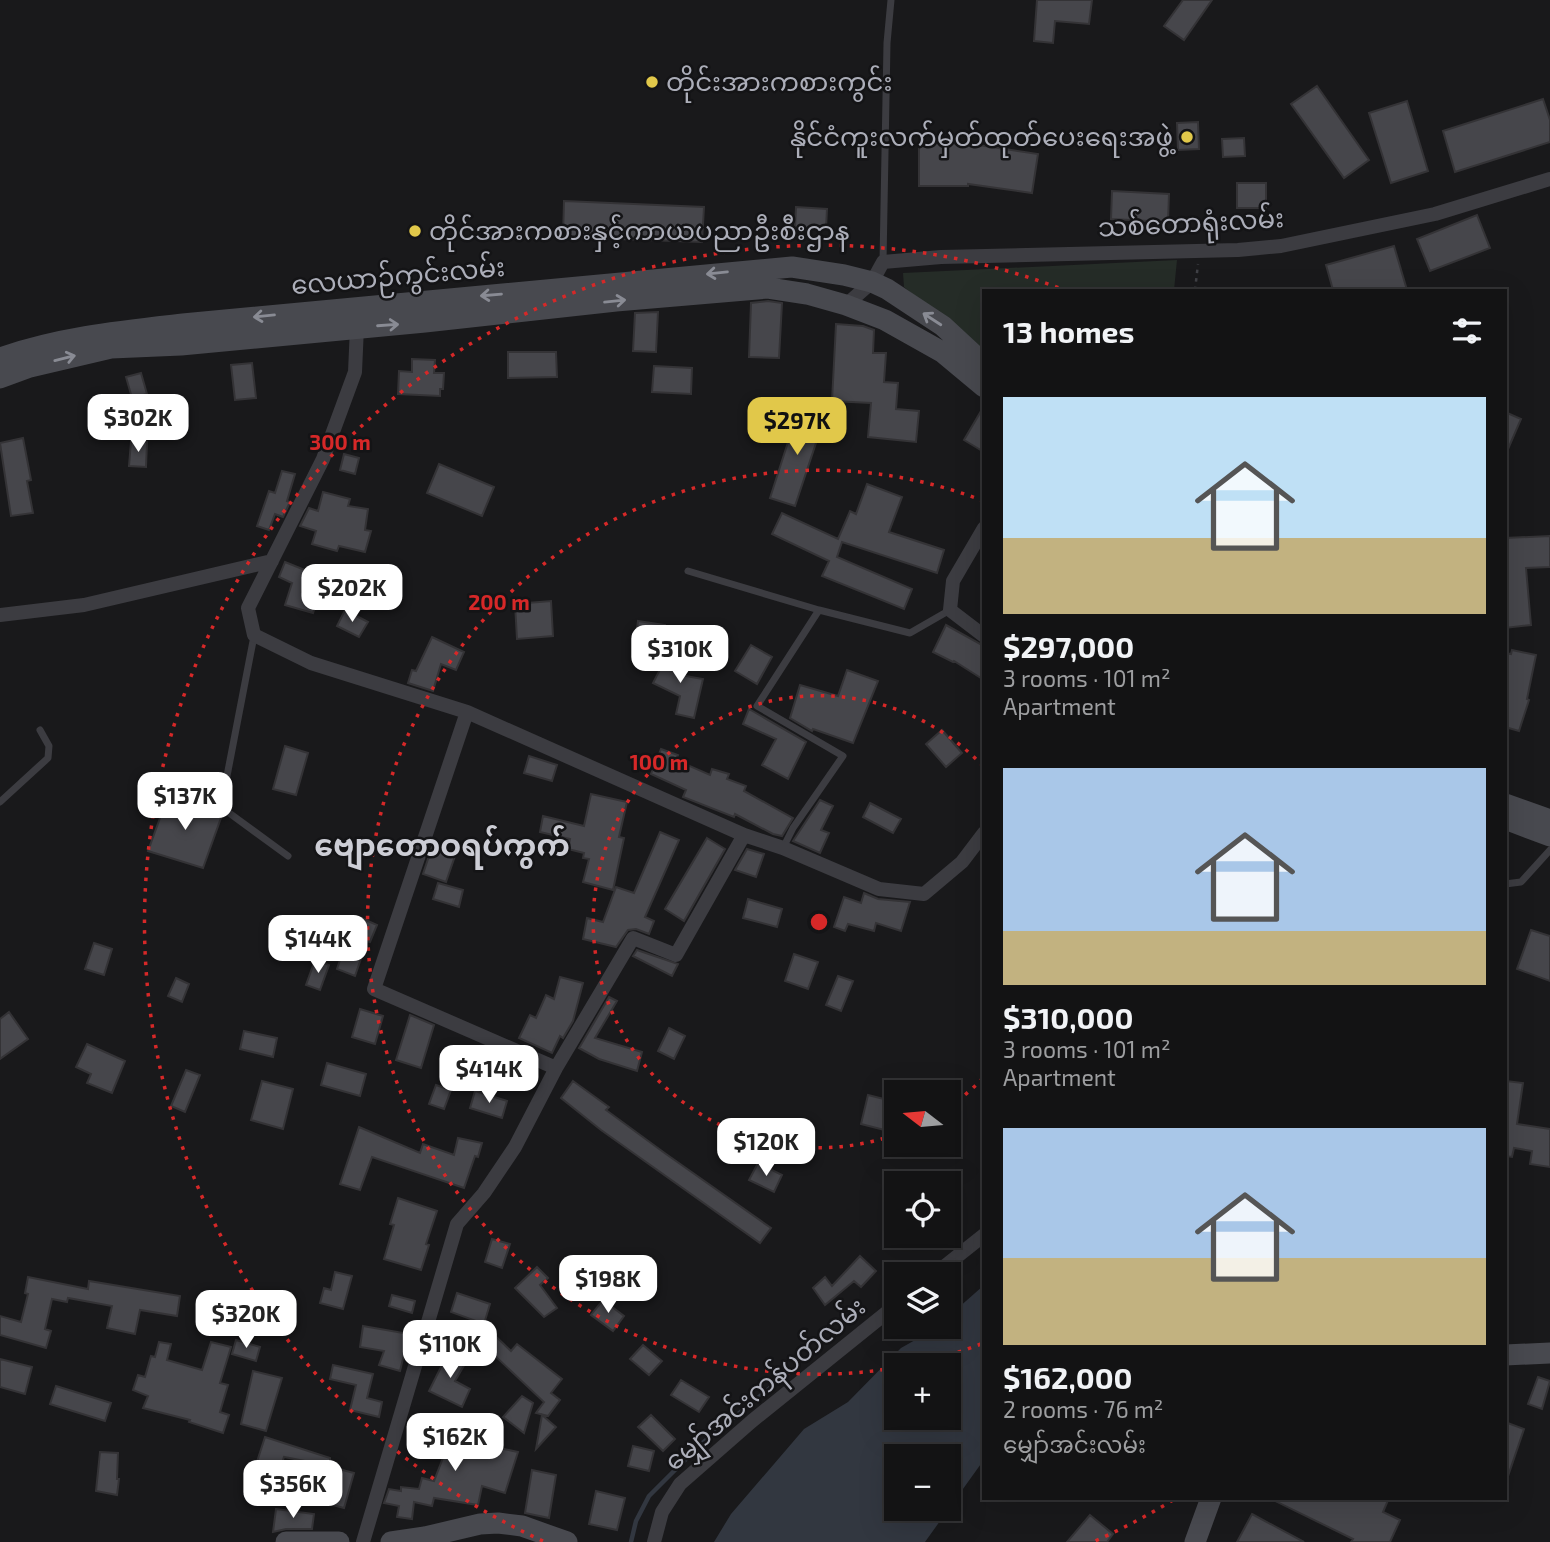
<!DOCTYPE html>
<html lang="en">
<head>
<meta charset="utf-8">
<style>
  :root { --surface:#131314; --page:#1c1c1d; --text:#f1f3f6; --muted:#9d9ea0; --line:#323234; --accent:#e1c84a }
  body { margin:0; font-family:"Exo 2","Noto Sans Myanmar",sans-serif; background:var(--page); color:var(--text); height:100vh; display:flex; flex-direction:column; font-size:26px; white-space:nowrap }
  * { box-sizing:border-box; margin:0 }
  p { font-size:23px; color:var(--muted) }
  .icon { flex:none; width:38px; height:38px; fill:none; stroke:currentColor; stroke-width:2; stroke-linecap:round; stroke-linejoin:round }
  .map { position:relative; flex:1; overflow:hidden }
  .panel { position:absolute; left:982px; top:289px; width:525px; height:1211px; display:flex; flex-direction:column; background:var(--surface); border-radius:0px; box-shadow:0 7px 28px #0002,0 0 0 2px var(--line) }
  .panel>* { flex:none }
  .needle { width:46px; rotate:286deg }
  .controls { position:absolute; left:884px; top:1080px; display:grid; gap:14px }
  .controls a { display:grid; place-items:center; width:77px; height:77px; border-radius:0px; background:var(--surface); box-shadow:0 7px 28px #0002,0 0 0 2px var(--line); font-size:35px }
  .price { position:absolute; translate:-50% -60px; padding:0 16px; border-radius:14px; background:#fff; color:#222; font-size:23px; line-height:46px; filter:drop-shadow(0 2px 4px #0008) }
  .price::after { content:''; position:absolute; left:50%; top:42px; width:21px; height:16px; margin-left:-10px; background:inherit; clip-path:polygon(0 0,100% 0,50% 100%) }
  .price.selected { background:var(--accent); color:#111 }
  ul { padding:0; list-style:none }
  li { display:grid; align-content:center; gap:14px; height:371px; padding:0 21px }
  li span { display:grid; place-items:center; height:217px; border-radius:0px; color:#555 }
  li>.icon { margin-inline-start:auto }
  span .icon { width:126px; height:126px; fill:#fffc; stroke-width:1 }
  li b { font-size:30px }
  h2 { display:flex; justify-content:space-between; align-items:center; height:84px; padding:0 21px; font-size:30px }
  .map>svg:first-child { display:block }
</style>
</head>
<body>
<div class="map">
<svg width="1550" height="1542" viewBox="0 0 1550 1542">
  <rect width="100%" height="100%" fill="#19191b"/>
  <path fill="#252c27" d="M1177,260l-3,30h-190l-1,62 -79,-65 -1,-14z"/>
  <path fill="#323740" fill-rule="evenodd" d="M983,1286v175l-58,81h-211l17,-28 73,-85 44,-27 53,-54 37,-21 10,-1 1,-10zM948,1365v53h-52v-53zM948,1456v52h-52v-52z"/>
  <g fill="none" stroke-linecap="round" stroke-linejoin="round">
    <path stroke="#323740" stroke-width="4.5" d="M631,1542l5,-21 13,-25 51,-51 70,-57"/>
  </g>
  <path fill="#46464b" stroke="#343336" stroke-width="2" d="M1037,0h55l-3,24 -34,-3 -2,22 -19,-2z
    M1183,0h29l-28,40 -20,-14z
    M1317,86l52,74 -25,18 -53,-74z
    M1543,99l7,21v22l-95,30 -12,-41z
    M1407,101l21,70 -37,12 -22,-70z
    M1198,122l1,27 -21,1 -1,-27z
    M1244,138l1,18 -22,1 -1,-18z
    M919,143l53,1 66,10 -6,39 -64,-9v2h-49z
    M1237,183h29v25h-29z
    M1112,191l57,3 -1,28 -57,-3z
    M564,201l140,6 -2,35 -139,-5z
    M796,207l31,2 -1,20 -31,-1z
    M1477,215l13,33 -60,23 -13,-32z
    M1394,246l13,44h-74l-7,-25z
    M768,301l14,2 -3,55 -30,-1 2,-54z
    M658,312l-2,40 -23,-1 2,-38z
    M836,324l27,2 11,4 -1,23h13l-2,29 14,1 -2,26 23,2 -3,31 -48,-5 3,-34 -39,-2z
    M508,352h48l1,25 -49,1z
    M412,359l23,1 -1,13h10l-1,16h-3v7l-42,-2 1,-23 13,1z
    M252,363l4,35 -21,2 -4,-35z
    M654,366l38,2 -1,26 -39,-2z
    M141,373l6,21 -15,4 -6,-21z
    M984,406v46l-20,-12z
    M799,408l26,8 -30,90 -25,-8z
    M1505,412l16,7 -16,37z
    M23,438l8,42 -4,1 6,32 -22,3 -11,-73z
    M131,441l16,1 -1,25 -17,-1z
    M344,454l15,4 -4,16 -15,-4z
    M439,464l55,23 -12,29 -55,-23z
    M282,471l13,3 -8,27 3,1 -7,15 -8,-3 -6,16 -12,-4 12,-35 6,2z
    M867,484l35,13 -13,35 55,18 -7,23 -95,-31 -5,15 75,32 -8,20 -82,-33 7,-15 -57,-27 10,-21 56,26 12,-28 6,3z
    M323,492l27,7 -2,7 20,3 -3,21 6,1 -6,21 -26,-6 -2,5 -25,-7 4,-13 -16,-5 9,-18 9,3z
    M1550,536v31l-24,1 5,57 -26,3v-90z
    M285,562l25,10 -8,20 16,6 -5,15 -28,-8 7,-22 -13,-6z
    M551,601l2,35 -36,3 -2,-35z
    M345,610l23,12 -9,15 -22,-11z
    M638,621l27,4 -3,22 -27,-3z
    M946,625l38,21v34l-30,-19 -1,1 -20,-10z
    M432,637l32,15 -8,18 -15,-6 -8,27 -25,-8 4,-13 4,1z
    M751,645l21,12 -15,27 -22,-13z
    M1512,650l24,5 -9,44 2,1 -10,31 -14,-4v-74l6,1z
    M669,652l18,9 -7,14 23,4 -9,39 -18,-4 4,-18 -27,-13z
    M847,670l31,11 -25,62 -40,-14 -1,2 -22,-13 10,-33 38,11z
    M749,709l57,33 -18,37 -26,-14 14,-26 -33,-15z
    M942,730l20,23 -16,14 -20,-23z
    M285,746l23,7 -12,42 -23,-6z
    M661,749l17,6 -2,5 34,15 2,-6 17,5 -2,5 19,7 -2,5 49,27 -11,18 -9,-2 -38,-20 -1,3 -51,-20 3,-7 -35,-16z
    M529,756l28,9 -5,16 -28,-8z
    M591,794l36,8 -8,35 5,1 -11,52 -30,-8 6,-23 -6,-1 1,-5 -16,-4 2,-10 -30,-7 3,-16 41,10z
    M168,796l54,19 -19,53 -55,-17z
    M820,800l13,6 -12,24 8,3 -9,20 -27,-12z
    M870,803l31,16 -8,14 -30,-16z
    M660,832l19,8 -34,77 9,4 -5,13 -13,-5 -8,1 -12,17 -33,-8 4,-21 16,4 13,-35 18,6z
    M707,838l18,11 -41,72 -19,-12z
    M433,844l23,9 -10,29 -23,-8z
    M747,849l17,5 -8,23 -21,-7z
    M438,883l25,7 -4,17 -26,-8z
    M864,893l14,6 32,3 -9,29 -25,-8 -2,8 -26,-7 -3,7 -11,-4 10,-30 17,6z
    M748,899l34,10 -5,18 -34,-9z
    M359,917l18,8 -7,17 -3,-1 -12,35 -18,-7 10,-30h2z
    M1531,930l19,6v45l-33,-12z
    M94,943l18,6 -8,26 -19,-6z
    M637,950l41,14 -6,12 -39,-20z
    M794,954l24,8 -10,27 -23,-8z
    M315,960l14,5 -9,25 -14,-5z
    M838,976l15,5 -12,30 -15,-6z
    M560,977l23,6 -10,38 -10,17 -3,-2 -8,17 -33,-15 11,-23 6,3 10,-23 8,4z
    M176,978l13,6 -7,18 -14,-6z
    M609,997l8,4 -22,37 47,14 -5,19 -38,-12 -20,-11z
    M360,1009l23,7 -8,28 -23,-7z
    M9,1012l19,27 -28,20v-40z
    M410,1015l24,10 -13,43 -25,-8z
    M669,1028l16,8 -11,23 -16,-8z
    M244,1031l33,7 -4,19 -33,-8z
    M87,1044l38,17 -13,32 -25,-10 4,-9 -15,-7z
    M327,1063l39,11 -6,22 -39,-11z
    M186,1070l14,5 -15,37 -14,-6z
    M262,1081l31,8 -10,40 -32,-9z
    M573,1081l36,26 -3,3 60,44 105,74 -11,15 -159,-113 -40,-32z
    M1506,1081l17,2 -6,41 33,5v38l-20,-3 2,-13 -18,-3 -2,9 -7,-1z
    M436,1085l15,5 -7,19 -15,-5z
    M475,1091l32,10 -5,17 -32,-10z
    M868,1095l28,7v31l-35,-9z
    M359,1127l61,26 3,-9 31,11 4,-17 24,5 -4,14 -3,-1 -11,32 -92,-31 -12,33 -20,-6z
    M758,1163l24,12 -8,17 -25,-12z
    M398,1198l39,13 -11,33 3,1 -8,25 -37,-11 10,-34 -4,-1z
    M492,1239l18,5 -8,24 -17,-6z
    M860,1256l16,15 -15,16 -7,-6 -29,24 -12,-17 12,-11 7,9z
    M537,1267l11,11 -8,7 17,23 -13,9 -29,-29z
    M335,1272l17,4 -9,33 -23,-6 4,-15 7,2z
    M28,1277l60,12 1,-8 91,15 -3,20 -37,-6 -5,24 -28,-6 5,-22 -44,-8 -1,4 -15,-3 -7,30 6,2 -5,17 -46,-13v-19l21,6 7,-28 -3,-1z
    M457,1293l33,11 -6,20 -33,-12z
    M392,1295l23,6 -3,12 -23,-7z
    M603,1300l21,16 -11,15 -22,-16z
    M484,1325l27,26 6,-7 45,35 -11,14 9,7 -12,16 -12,-3 8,-11 -68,-64 2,-7z
    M363,1326l46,8 -9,37 -21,-6 5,-14 -24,-4z
    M236,1340l24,7 -4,14 -24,-7z
    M159,1342l12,2 -4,16 35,10 9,-28 20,5 -11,36 8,2 -8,27 9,3 -6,18 -34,-11 1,-2 -47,-12 5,-12 -15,-6 5,-15 7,2 6,-21 4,1z
    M643,1345l19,16 -13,14 -19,-16z
    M446,1350l20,12 -11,19 15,8 -8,18 -33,-16 14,-28 -3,-2z
    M0,1359l32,8 -7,27 -25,-7z
    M333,1365l40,9 -6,24 15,4 -3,15 -29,-7 6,-25 -26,-6z
    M253,1371l29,7 -16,53 -25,-7z
    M1538,1377l12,4 -8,28 -14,-5z
    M681,1380l28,17 -10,15 -28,-17z
    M56,1386l55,17 -6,18 -55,-17z
    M522,1396l11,7 -9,30 -21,-16z
    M542,1415l14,12 -20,22z
    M651,1415l24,24 -12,12 -25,-24z
    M418,1421l22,4 -2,8 25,10 -1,2 36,9 1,-6 19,4 -13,41 -23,-7 -4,19 -44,-7 -2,8 -18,-4 -2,17 -15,-2 2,-11 -15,-3 5,-14 12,2v-4l18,2 3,-11 12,3 12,-31 -33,-7z
    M1505,1422l19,7 -17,50 -2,-1z
    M265,1437l65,21v3l3,2 -2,4 23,6 -10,35 -19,-5 5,-16 -21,-9 6,-15 -31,-6 -8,24 -23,-7z
    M633,1446l21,5 -5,20 -21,-5z
    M100,1452l18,1 -1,26h2l-2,16 -21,-4z
    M532,1470l24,5 -7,43 -24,-5z
    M596,1491l29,7 -8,32 -28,-6z
    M1269,1498h120l-6,14 17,8 -10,22h-39l2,-3z
    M276,1509l38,5 -2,15h-26l-13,3z
    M1252,1514l52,28h-67z
    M1090,1515l23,19 -6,8h-40z"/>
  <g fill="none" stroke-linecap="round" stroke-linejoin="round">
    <path stroke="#404146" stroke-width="2.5" stroke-dasharray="3.5 5" stroke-linecap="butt" d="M1195,290l3,-26"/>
    <path stroke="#3c3c41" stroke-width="7" d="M883,262l4,-219 4,-43
      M688,571l131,39
      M254,636l-33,171 67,49
      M0,802l48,-44 1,-12 -9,-16
      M783,848l10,-20 50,-72 -86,-50 62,-96 91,23 40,-23
      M1505,884l16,-2 29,-32"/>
    <path stroke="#3c3c41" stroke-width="14" d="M846,305l26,-23 11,-20 58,-5 297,-7 43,-4 154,-32 115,-35
      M357,327l-2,45 -32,87 -75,149 6,27 57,28 156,49 -93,277 182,79
      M984,528l-31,53 -3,29 34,26
      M0,615l84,-10 188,-44
      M467,712l277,123
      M935,1274l49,-39
      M363,1542l94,-318 27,-31 31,-46 41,-79 77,-130 43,17 68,-120 39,13 96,41 45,5 38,-32 22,-29
      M654,1542l8,-30 18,-28 72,-63 144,-116"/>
    <path stroke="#48494f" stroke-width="21" d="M0,358c60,-21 121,-27 183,-34l609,-57 52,8 28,7 15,7 56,37 41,38
      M0,378l30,-11 81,-19 70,-3 244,-23 191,-21 152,-13 39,6 39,11 39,15 57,32 42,35
      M1505,804l45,16
      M1505,819l45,17
      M1505,1355l45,-2
      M286,1542h53
      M391,1542l34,-5 55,-13 18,-1 24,3 45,16
      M1195,1542l16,-44"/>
  </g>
  <defs><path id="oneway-shaft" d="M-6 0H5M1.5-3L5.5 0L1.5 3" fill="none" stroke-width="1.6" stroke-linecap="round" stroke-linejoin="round" transform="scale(1.75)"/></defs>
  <g stroke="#898b94">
    <use href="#oneway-shaft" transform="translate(717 273) rotate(174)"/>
    <use href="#oneway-shaft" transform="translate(491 295) rotate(175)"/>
    <use href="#oneway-shaft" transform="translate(615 301) rotate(-6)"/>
    <use href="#oneway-shaft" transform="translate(264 316) rotate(174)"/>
    <use href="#oneway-shaft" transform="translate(932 319) rotate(-147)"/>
    <use href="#oneway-shaft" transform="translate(388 325) rotate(-4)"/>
    <use href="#oneway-shaft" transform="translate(65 358) rotate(-14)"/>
  </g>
  <g fill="none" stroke="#d62828" stroke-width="3.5" stroke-dasharray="3.5 7">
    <path d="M983 1078A226 226 0 0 1 949 1107M894 1135A226 226 0 1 1 983 766"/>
    <path d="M981 1344A452 452 0 0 1 909 1365M894 1368A452 452 0 1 1 981 500"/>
    <path d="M1173 1500A678 678 0 0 1 1095 1541M543 1541A678 678 0 0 1 1062 289"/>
  </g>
  <g fill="#e1c84a" stroke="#141416" stroke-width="2.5">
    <circle cx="652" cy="82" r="7"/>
    <circle cx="1187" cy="137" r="7"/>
    <circle cx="415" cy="231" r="7"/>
  </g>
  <g text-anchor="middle" stroke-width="5" stroke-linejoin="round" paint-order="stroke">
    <g font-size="26" fill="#acaeb9" stroke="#141416" text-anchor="start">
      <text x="666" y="91">တိုင်းအားကစားကွင်း</text>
      <text x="1173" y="146" text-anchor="end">နိုင်ငံကူးလက်မှတ်ထုတ်ပေးရေးအဖွဲ့</text>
      <text x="429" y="240">တိုင်အားကစားနှင့်ကာယပညာဦးစီးဌာန</text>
    </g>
    <g font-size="26" fill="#acaeb9" stroke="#141416">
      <text transform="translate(1191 223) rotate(-3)" y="9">သစ်တောရုံးလမ်း</text>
      <text transform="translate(398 276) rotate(-5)" y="9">လေယာဉ်ကွင်းလမ်း</text>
      <text transform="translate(765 1384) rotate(-40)" y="9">မျှော်အင်းကန်ပတ်လမ်း</text>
    </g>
    <g font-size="30" font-weight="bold" fill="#cdced6" stroke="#141416">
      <text x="442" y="856">ဗျောတောဝရပ်ကွက်</text>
    </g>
  </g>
  <circle cx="819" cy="922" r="10" fill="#d62828" stroke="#141416" stroke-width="3.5"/>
  <g font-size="21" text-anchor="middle" font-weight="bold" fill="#d62828" stroke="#141416" stroke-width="5" stroke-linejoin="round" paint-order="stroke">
    <text x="340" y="450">300 m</text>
    <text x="499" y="610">200 m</text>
    <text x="659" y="770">100 m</text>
  </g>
</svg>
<div class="controls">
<a><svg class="needle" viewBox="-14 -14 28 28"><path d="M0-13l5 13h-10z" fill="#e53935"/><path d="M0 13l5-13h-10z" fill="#9d9ea0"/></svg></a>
<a><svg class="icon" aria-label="locate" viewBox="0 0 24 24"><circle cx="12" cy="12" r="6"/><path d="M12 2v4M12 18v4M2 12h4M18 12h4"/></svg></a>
<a><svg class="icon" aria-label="layers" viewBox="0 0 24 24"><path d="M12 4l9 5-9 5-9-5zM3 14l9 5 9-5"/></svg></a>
<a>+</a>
<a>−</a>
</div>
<b class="price" style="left:138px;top:454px">$302K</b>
<b class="price selected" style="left:797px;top:457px">$297K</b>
<b class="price" style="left:352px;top:624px">$202K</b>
<b class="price" style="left:680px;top:685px">$310K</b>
<b class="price" style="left:185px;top:832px">$137K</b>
<b class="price" style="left:318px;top:975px">$144K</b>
<b class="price" style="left:489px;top:1105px">$414K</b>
<b class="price" style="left:766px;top:1178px">$120K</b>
<b class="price" style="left:608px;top:1315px">$198K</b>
<b class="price" style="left:246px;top:1350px">$320K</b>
<b class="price" style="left:450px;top:1380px">$110K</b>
<b class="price" style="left:455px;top:1473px">$162K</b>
<b class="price" style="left:293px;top:1520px">$356K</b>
<section class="panel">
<h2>13 homes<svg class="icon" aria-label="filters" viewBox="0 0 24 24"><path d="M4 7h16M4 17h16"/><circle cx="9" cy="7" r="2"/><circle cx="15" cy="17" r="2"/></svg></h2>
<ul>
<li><span style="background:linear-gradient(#bfe0f5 65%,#c2b280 0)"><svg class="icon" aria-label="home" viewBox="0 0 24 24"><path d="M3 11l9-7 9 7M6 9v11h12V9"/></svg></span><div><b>$297,000</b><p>3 rooms · 101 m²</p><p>Apartment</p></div></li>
<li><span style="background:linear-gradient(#a9c7e8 75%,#c2b280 0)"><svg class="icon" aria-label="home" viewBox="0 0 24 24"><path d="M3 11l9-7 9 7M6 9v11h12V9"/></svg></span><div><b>$310,000</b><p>3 rooms · 101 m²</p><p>Apartment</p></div></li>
<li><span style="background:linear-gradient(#a9c7e8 60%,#c2b280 0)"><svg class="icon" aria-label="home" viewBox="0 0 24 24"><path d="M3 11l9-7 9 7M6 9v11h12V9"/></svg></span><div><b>$162,000</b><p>2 rooms · 76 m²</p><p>မျှော်အင်းလမ်း</p></div></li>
</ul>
</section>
</div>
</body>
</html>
